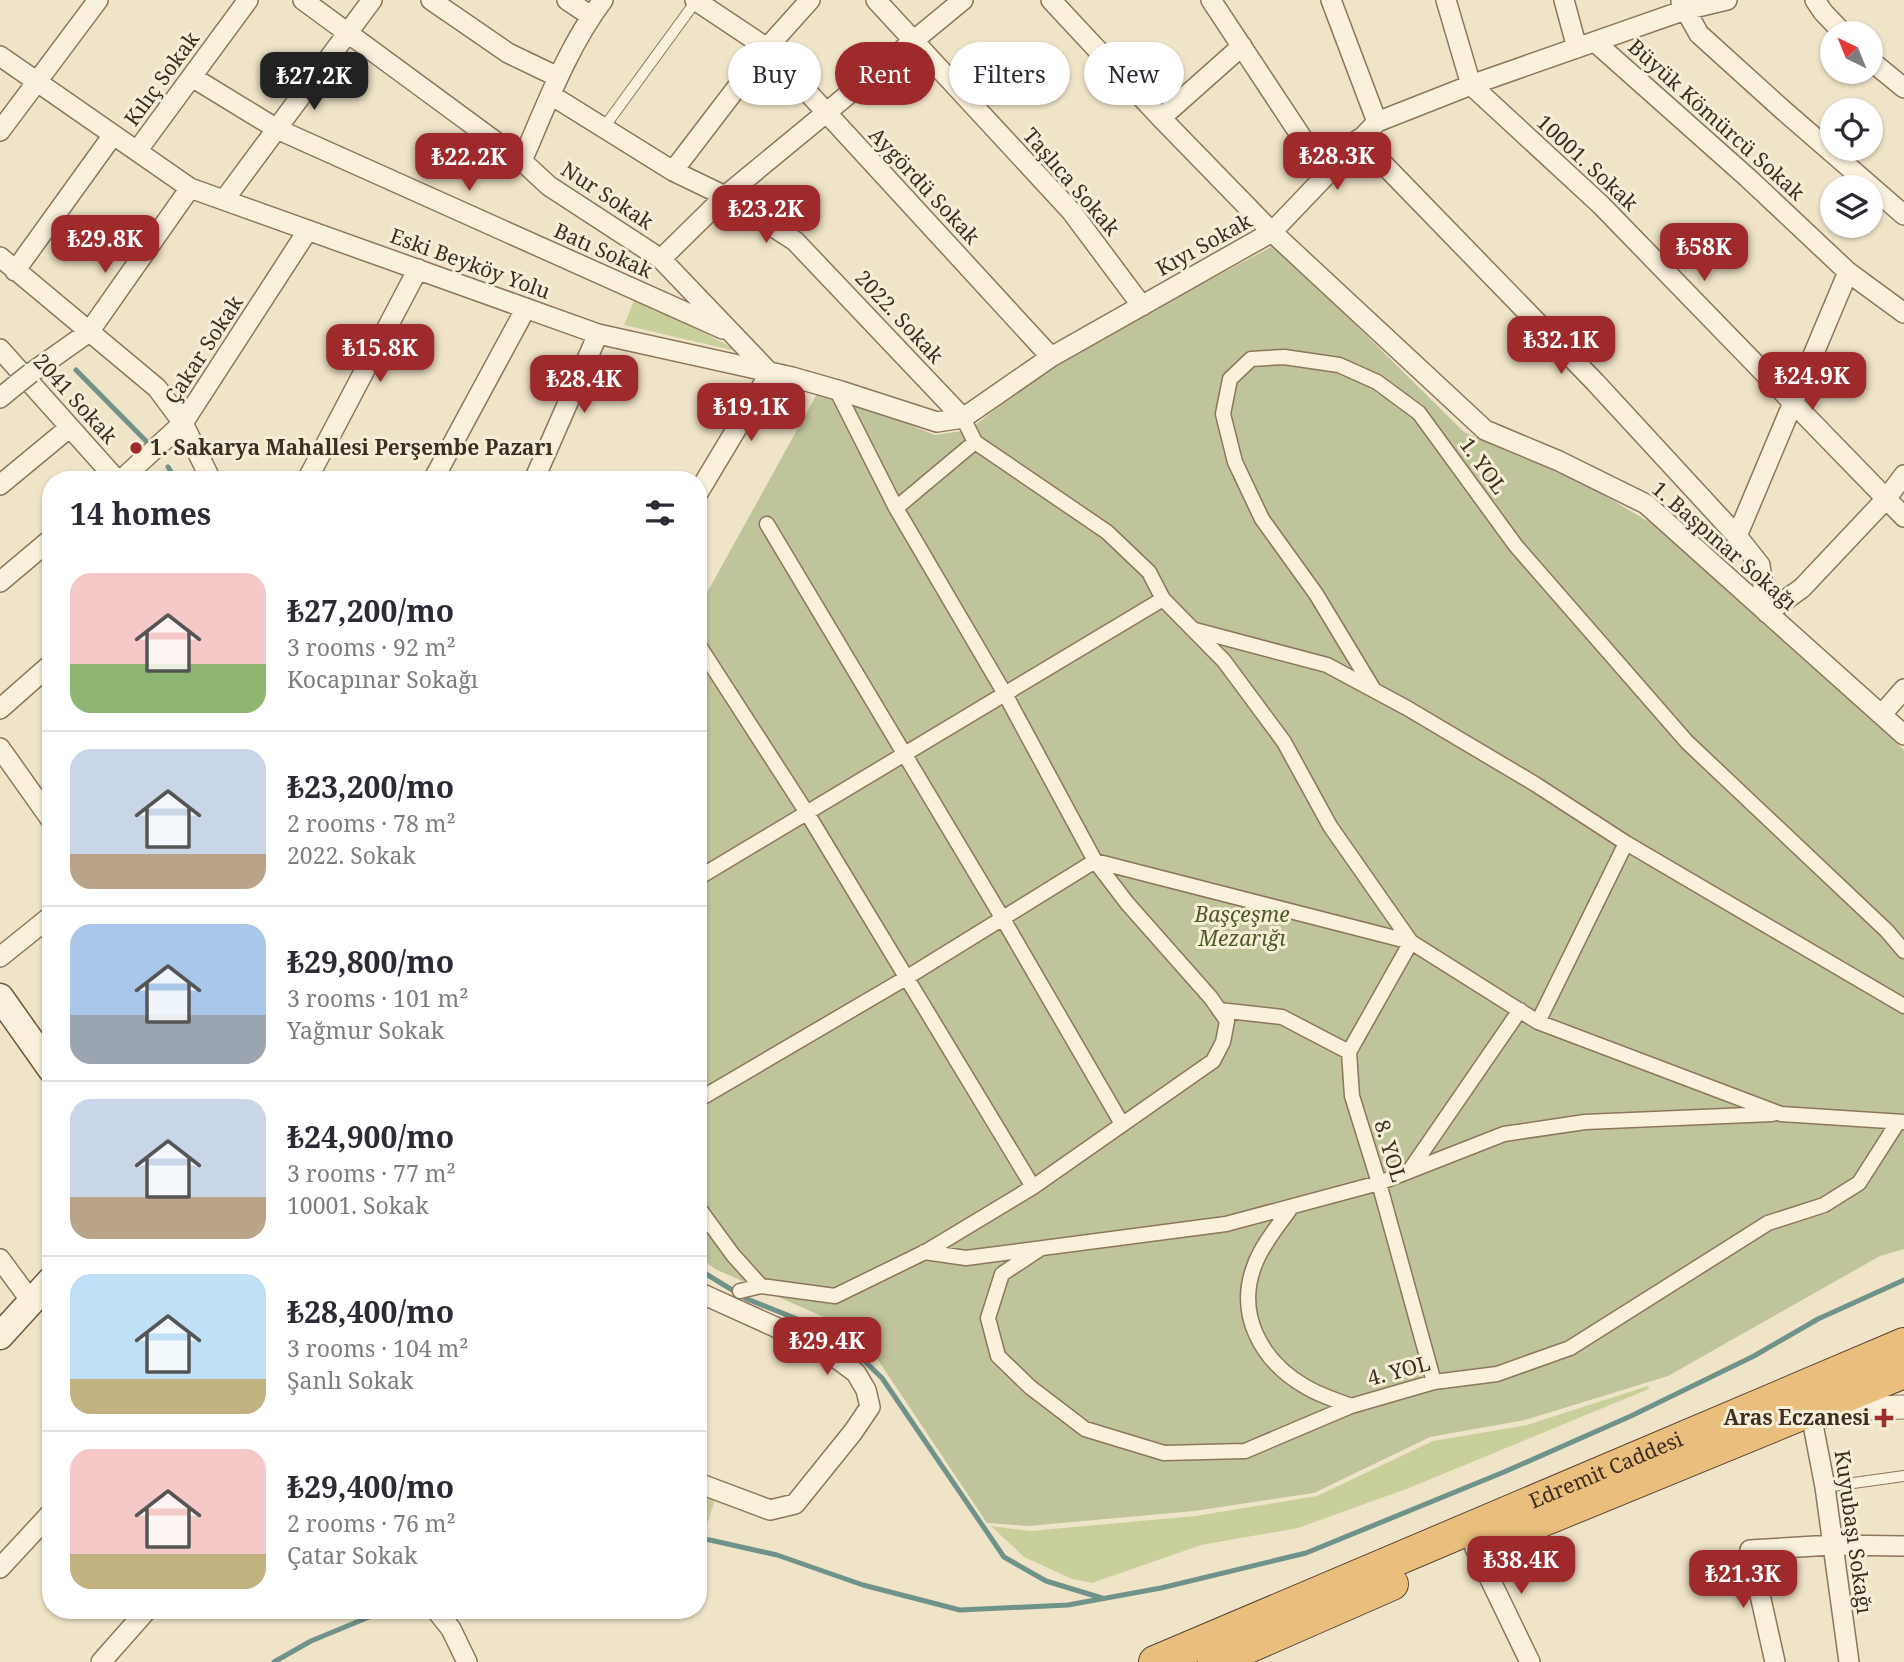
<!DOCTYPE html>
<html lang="en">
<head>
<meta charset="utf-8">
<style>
  :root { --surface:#fff; --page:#f7f7f7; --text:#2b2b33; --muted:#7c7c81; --line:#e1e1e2; --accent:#9e2a2b }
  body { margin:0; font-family:"Noto Serif",serif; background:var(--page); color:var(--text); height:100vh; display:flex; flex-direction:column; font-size:26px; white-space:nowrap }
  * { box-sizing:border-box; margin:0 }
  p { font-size:23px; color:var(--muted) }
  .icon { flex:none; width:38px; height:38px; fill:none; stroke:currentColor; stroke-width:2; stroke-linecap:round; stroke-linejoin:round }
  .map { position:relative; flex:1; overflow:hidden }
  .side { position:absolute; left:42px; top:471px; width:665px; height:1148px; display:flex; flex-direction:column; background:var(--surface); border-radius:28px; box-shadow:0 2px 5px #0004 }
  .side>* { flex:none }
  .banner { position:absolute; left:728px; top:42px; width:665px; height:63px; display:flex; gap:14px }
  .needle { width:46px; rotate:317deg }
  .tools { position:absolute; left:1820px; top:21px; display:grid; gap:14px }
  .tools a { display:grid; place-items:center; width:63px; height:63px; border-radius:50%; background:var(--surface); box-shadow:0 2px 5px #0004; font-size:35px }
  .price { position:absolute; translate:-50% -60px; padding:0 16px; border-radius:14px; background:var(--accent); color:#fff; font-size:23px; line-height:46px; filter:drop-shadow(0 2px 4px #0008) }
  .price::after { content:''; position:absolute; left:50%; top:42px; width:21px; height:16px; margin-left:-10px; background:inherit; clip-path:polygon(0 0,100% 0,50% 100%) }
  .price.on { background:#222; color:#fff }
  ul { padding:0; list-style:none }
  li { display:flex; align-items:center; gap:21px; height:175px; padding:0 28px }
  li+li { border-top:2px solid var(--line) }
  li span { display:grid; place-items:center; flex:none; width:196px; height:140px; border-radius:21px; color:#555 }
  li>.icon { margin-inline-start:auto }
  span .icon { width:84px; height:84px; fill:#fffc; stroke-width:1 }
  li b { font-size:30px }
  h2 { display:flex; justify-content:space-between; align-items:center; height:84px; padding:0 28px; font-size:30px }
  .tag { padding:0 24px; border-radius:32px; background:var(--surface); box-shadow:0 2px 5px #0004; font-size:24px; line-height:63px }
  .tag.on { background:var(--accent); color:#fff }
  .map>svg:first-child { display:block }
</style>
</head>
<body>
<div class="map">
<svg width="1904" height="1662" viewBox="0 0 1904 1662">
  <rect width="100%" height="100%" fill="#f0e4c8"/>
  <path fill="#c9cf9b" d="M636,296l104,56 -116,-27z
    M1648,1386l1,3 -240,99 -111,40 -97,17 -109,38 -20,-4 -48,-22 -33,-31 39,5 165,-15 122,-20 116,-55 94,-16z
    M698,1490l18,7 -9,27 -9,-1z"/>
  <path fill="#bfc49a" d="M1275,245l189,187 121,52 71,42 248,224v499l-24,7 -212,120 -143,44 -95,17 -116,56 -120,18 -166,15 -41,-3 -127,-190 -145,-64 -17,-13v-647l120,-217 22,5 95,38 34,-5 86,-68z"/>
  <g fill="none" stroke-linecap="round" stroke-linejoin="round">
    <path stroke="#6f938a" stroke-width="5" d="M76,370l70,71
      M168,467l8,13
      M698,1269l49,30 68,27 35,21 32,31 122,179 42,24 56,17
      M698,1539l12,1 67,15 86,30 97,25 108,-5 93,-17 145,-35 198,-81 127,-56 123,-60 64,-37 86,-39
      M274,1662l37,-21 75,-31"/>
    <g stroke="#8d765c" stroke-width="12">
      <path id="service" d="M605,126l91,-125
        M1825,1487l79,-11"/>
    </g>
    <g stroke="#8d765c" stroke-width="17">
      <path id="pedestrian" d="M963,418l12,24 132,90 42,40 14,27 61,62 60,81 46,84 81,116 127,80 243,92 123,8
        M896,508l79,-66
        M767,524l236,395 119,205
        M1195,630l132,35 80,43 128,76 91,59 278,163
        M698,644l109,169 226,374
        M1374,690l-58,-96 -54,-75 -27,-57 -12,-48 7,-35 21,-20 33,-2 55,8 38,17 42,31 97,133 171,196 200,189 17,20
        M698,878l465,-279
        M1219,1010l63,7 67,35
        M1538,1022l88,-179
        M698,1100l208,-122 189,-117 316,81 -62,110 3,44 27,87 55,199
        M1410,1170l110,-160
        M698,1207l35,48 28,31
        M1290,1209c-12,17 -28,36 -35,55 -20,50 6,97 51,123 13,8 30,13 45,19
        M1040,1249l-38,25 -14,44 10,38 32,31 55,42 79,24 81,-2 106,-45 83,-24 63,-8 73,-26 198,-125 56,-18 35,-22 39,-61
        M924,1252l42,6 260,-34 153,-41 125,-49 81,-12 187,-8
        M740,1291l21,-5 74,10 92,-45 106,-64 180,-126 10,-19 4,-21 -16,-23 -84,-95 -32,-42 -90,-167 -109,-186 -56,-111"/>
    </g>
    <g stroke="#8d765c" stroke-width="22">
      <path id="minor" d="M303,0l219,161 27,25 112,73 109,114 -72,120
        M431,0l77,53 50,24
        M567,0l24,16
        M695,0l72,48 284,309
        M876,0l195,211 71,95
        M1051,0l110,118 111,114 213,198 74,31 87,43 258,231
        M1211,0l115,174
        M1331,0l46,122
        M1446,0l25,85 130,120 303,312
        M1564,0l13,48
        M1815,0l8,12 20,21
        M1681,2l18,32 84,76 121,105
        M1595,42l153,136 100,94 56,41
        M0,56l190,132 408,146 194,43 49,14 96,31 26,-4 88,-61 221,-125 105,-110 94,-37 214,-75 42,-10
        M1871,61l33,27
        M192,77l85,52 446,200
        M551,95l122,76 52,25 70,45 168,177
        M1161,118l81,-72
        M0,131l98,-131
        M1359,139l236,243 142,154 23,29 7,48 35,-25 84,-89 18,-24
        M137,151l111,-151
        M522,161c24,-55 45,-113 81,-161
        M673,171l94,-123 43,-48
        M224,200l148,-200
        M0,257l157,131 26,35 28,57
        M661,259l64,-63 238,-196
        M15,271l98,-136
        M0,349l117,131
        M31,373l58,-41 101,-144
        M0,398l17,-14
        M121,480l62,-57 125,-193
        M307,480l111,-211
        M433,480l93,-172
        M534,480l64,-146
        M0,485l69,-57
        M1737,536l111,-264
        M0,582l51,-43
        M0,709l51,-45
        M1882,714l22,-25
        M0,748l51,72
        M0,957l51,-41
        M0,1259l31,42
        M698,1292l126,57 32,24 10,17 4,17 -17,25 -58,72 -25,6 -72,-27
        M1810,1409l15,78 24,175
        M1475,1548l55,114
        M0,1568l51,-55
        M436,1610l15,19 16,33
        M101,1662l46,-52
        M1775,1662l-25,-112 82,-5 72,1"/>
    </g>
    <g stroke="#8d765c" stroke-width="25">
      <path id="tertiary" d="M1827,1409l77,-2"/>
    </g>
    <g stroke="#6f573f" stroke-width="29">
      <path id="secondary" d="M0,997l51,72
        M0,1336l51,-56"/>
    </g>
    <g stroke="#5b4430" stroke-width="34">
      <g id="trunk">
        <path d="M1485,1544l419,-172"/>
        <path id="s1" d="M1155,1662l749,-318"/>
        <path d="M1214,1662l178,-78"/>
      </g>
    </g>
    <use href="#service" stroke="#faf1dc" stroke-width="10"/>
    <use href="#pedestrian" stroke="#faf1dc" stroke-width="14"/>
    <use href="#minor" stroke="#faf1dc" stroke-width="19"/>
    <use href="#tertiary" stroke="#faf1dc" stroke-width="23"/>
    <use href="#secondary" stroke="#faf1dc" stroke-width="26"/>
    <use href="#trunk" stroke="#eabe7c" stroke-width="32"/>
    <g stroke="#8d765c" stroke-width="22" stroke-linecap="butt">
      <path id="minor-bridge" d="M17,384l14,-11"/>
    </g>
    <use href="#minor-bridge" stroke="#faf1dc" stroke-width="19"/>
  </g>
  <g fill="#9e2a2b" stroke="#f7eed8" stroke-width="2.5">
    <circle cx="136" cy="448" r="7"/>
    <path d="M1880.5 1407.5h7v7h7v7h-7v7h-7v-7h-7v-7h7z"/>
  </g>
  <g text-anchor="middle" stroke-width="6" stroke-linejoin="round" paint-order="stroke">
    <g font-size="21" fill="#3d2e20" stroke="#f7eed8">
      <text transform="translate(162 79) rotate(-54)" y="7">Kılıç Sokak</text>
      <text transform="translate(1716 120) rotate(42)" y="7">Büyük Kömürcü Sokak</text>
      <text transform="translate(1587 163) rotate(43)" y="7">10001. Sokak</text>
      <text transform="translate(1071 182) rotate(49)" y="7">Taşlıca Sokak</text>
      <text transform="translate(924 186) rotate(47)" y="7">Aygördü Sokak</text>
      <text transform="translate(607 196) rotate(33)" y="7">Nur Sokak</text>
      <text transform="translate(1204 245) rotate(-29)" y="7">Kıyı Sokak</text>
      <text transform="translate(603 251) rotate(24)" y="7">Batı Sokak</text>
      <text transform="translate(470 264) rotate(20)" y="7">Eski Beyköy Yolu</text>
      <text transform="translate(899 317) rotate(47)" y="7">2022. Sokak</text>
      <text transform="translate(204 350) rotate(-57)" y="7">Çakar Sokak</text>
      <text transform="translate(75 399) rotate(48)" y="7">2041 Sokak</text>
      <text transform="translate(1483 466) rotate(54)" y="7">1. YOL</text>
      <text transform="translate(1724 546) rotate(41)" y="7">1. Başpınar Sokağı</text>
      <text transform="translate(1390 1151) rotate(73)" y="7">8. YOL</text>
      <text transform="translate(1399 1371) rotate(-15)" y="7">4. YOL</text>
      <text dy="7" stroke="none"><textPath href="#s1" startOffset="490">Edremit Caddesi</textPath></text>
      <text transform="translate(1853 1532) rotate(82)" y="7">Kuyubaşı Sokağı</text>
    </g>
    <g font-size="21" font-weight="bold" fill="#3d2e20" stroke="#f7eed8" text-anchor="start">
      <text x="150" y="455">1. Sakarya Mahallesi Perşembe Pazarı</text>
      <text x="1870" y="1425" text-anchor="end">Aras Eczanesi</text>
    </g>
    <g font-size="21" font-style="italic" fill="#4d5a26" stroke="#f7eed8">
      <text x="1242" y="922">Başçeşme<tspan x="1242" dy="24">Mezarığı</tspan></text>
    </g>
  </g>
</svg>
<div class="tools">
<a><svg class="needle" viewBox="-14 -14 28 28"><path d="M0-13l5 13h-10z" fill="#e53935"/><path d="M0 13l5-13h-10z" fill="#7c7c81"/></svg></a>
<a><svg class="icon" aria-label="locate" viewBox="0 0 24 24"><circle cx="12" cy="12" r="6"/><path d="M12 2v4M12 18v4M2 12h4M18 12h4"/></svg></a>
<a><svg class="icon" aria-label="layers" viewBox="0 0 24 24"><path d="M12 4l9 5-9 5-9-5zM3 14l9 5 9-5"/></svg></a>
</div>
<b class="price on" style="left:314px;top:112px">₺27.2K</b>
<b class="price" style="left:1337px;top:192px">₺28.3K</b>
<b class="price" style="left:469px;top:193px">₺22.2K</b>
<b class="price" style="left:766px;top:245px">₺23.2K</b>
<b class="price" style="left:105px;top:275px">₺29.8K</b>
<b class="price" style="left:1704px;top:283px">₺58K</b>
<b class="price" style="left:1561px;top:376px">₺32.1K</b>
<b class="price" style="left:380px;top:384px">₺15.8K</b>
<b class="price" style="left:1812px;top:412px">₺24.9K</b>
<b class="price" style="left:584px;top:415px">₺28.4K</b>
<b class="price" style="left:751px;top:443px">₺19.1K</b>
<b class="price" style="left:827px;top:1377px">₺29.4K</b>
<b class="price" style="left:1521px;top:1596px">₺38.4K</b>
<b class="price" style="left:1743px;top:1610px">₺21.3K</b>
<div class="banner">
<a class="tag">Buy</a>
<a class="tag on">Rent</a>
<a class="tag">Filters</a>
<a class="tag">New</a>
</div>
<section class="side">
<h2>14 homes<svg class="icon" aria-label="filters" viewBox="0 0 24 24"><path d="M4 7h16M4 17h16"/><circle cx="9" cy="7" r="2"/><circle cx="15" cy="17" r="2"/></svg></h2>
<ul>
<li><span style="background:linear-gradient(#f6c9c9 65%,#8fb573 0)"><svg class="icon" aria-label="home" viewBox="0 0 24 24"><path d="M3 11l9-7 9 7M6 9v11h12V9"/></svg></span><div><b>₺27,200/mo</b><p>3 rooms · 92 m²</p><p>Kocapınar Sokağı</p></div></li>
<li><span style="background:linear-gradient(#c9d6e8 75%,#b9a48a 0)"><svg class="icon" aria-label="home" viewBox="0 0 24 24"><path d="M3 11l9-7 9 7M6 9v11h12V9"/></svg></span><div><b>₺23,200/mo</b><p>2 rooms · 78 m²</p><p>2022. Sokak</p></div></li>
<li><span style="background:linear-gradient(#a9c7e8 65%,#9aa5b1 0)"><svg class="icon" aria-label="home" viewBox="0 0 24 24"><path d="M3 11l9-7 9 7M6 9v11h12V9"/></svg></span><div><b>₺29,800/mo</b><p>3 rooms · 101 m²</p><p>Yağmur Sokak</p></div></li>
<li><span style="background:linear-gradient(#c9d6e8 70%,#b9a48a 0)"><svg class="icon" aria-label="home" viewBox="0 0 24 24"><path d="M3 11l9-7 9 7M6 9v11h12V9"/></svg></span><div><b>₺24,900/mo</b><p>3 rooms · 77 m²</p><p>10001. Sokak</p></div></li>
<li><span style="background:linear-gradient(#bfe0f5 75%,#c2b280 0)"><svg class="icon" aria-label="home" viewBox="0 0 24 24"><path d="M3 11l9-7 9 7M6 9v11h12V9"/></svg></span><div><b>₺28,400/mo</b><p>3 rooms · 104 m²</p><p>Şanlı Sokak</p></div></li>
<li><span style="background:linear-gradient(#f6c9c9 75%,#c2b280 0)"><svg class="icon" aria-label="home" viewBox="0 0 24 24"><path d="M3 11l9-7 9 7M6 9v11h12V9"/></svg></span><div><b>₺29,400/mo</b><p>2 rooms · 76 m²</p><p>Çatar Sokak</p></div></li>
</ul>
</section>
</div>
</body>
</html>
